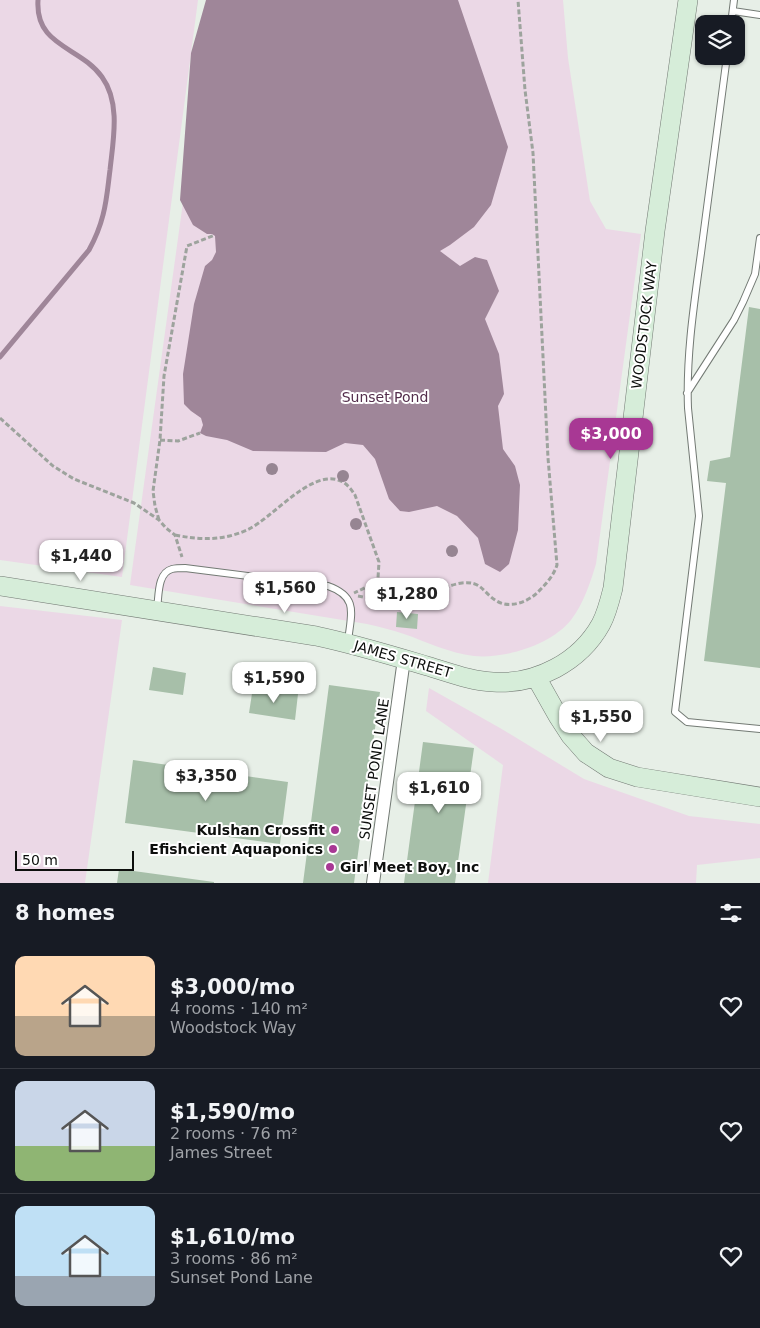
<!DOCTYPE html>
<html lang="en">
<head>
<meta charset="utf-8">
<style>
  :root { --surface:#171b24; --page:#20242c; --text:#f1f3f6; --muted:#9ea1a6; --line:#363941; --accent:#a83894 }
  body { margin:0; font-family:"DejaVu Sans",sans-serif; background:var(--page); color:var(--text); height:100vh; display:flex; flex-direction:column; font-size:19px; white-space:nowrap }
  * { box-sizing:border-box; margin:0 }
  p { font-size:16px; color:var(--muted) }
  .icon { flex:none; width:28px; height:28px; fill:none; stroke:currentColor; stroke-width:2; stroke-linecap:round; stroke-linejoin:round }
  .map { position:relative; height:883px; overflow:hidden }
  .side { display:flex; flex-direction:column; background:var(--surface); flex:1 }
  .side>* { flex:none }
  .controls { position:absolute; left:695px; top:15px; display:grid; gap:10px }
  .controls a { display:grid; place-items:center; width:50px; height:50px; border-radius:10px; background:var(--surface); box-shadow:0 1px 4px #0004; font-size:25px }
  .scale { position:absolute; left:15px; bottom:12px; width:119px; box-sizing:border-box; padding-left:5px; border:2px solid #0d0f0d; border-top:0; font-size:14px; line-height:18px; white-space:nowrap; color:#0d0f0d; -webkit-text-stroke:4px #fff; paint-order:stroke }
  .price { position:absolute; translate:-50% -42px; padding:0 11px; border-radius:10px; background:#fff; color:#222; font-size:16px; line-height:32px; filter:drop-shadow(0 1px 2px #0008) }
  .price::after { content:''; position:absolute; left:50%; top:30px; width:15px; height:11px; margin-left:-8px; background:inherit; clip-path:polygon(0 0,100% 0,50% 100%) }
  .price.on { background:var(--accent); color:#fff }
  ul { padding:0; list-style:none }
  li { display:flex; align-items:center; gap:15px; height:125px; padding:0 15px }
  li+li { border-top:1px solid var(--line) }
  li span { display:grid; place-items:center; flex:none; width:140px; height:100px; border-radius:10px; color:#555 }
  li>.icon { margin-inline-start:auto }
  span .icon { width:60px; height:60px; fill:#fffc; stroke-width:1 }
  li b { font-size:21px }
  h2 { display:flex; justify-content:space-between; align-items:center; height:60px; padding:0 15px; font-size:21px }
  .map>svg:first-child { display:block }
</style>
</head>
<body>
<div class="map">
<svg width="760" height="883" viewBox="0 0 760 883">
  <rect width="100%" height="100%" fill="#e7efe7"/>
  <path fill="#ebd8e6" d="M0,0h198l-76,577 -122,-17z
    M211,0h352l5,58 22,143 16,28 35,5 -45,330c-6,19 -12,39 -25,56 -20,25 -66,39 -97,36 -25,-3 -47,-14 -70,-22 -11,-4 -24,-7 -37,-10l-237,-39z
    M0,606l122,14 -37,263h-85z
    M429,688l71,40 84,51 105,37 71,8v34l-63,7 -1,18h-208l15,-118 -77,-54z"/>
  <path fill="#9f8699" d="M206,0h252l50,147 -17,58 -17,22 -24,18 -10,6 20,15 15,-9 12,3 12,31 -14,28 14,35 5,40 -6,12 5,43 12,17 5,19 -2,45 -9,34 -9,8 -15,-8 -7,-26 -21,-22 -20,-10 -28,6 -9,-1 -11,-12 -14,-40 -12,-14 -18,-2 -19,9 -73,-1 -26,-11 -21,-4 -6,-3 3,-8 -2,-7 -10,-7 -7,-7 -1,-30 11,-70 11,-38 7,-6 4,-8 -1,-16 -3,-2h-5l-14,-9 -13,-25 11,-147z"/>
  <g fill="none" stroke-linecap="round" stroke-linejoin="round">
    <path stroke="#9f8699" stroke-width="5" d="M0,357l89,-107c6,-11 11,-23 14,-35 4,-15 5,-30 7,-45 3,-29 11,-67 -8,-93 -22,-31 -67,-30 -64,-77"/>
  </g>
  <path fill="#a7bfa9" d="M749,307l11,2v359l-56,-7 22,-178 -19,-2 3,-20 20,-4z
    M397,612l21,2 -1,15 -21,-2z
    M153,667l33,6 -3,22 -34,-5z
    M329,685l51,7 -26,191h-51z
    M253,687l45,7 -3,26 -46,-7z
    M423,742l51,6 -19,135h-51z
    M133,760l155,22 -8,62 -155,-21z
    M119,869l95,13v1h-97z"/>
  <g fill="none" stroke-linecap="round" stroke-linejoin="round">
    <g stroke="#737a74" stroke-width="8">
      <path id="lane" d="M733,11l27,4
        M731,24l3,-24
        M727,56c-9,66 -17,131 -26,197 -7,51 -15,103 -13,155l11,108 -24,196 12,10 73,7
        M687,393l47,-73 9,-18 12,-28 5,-36
        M157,609c2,-13 0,-36 15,-40 4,-1 9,-1 13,-1l143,18c31,11 23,28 20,55"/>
    </g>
    <g stroke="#737a74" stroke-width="14">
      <path id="street" d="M373,883l31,-224"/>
    </g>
    <g stroke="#737a74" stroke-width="20">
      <path id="secondary" d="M0,586l316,50c38,8 74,19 111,30 21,6 43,15 66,16 43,3 87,-20 108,-58 6,-11 9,-24 12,-36l42,-357 33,-231
        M536,677l22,39 13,20 15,17 23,15 28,9 123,20"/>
    </g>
    <path stroke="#9da39d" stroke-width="3" stroke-dasharray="5 2.5" stroke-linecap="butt" d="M0,418l53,48 21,13 60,24 25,17 7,8 9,7 7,22
      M160,440l18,1 22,-8
      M159,520l-4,-14 -2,-15 7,-51 4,-64 23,-130 28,-11
      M175,535c26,5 47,6 72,-5 26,-12 62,-59 91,-50 8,2 13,9 17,15l24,67 -1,16 -7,7 -17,8
      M358,596l38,8c24,0 43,-18 66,-21 19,-2 20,8 33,17 13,9 31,3 42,-7 8,-8 16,-16 20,-28l-9,-107 -15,-305 -8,-63 -7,-90"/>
    <use href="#lane" stroke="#fff" stroke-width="6"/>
    <use href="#street" stroke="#fff" stroke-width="12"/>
    <use href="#secondary" stroke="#d6edd9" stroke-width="19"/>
  </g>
  <g fill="#968592">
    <circle cx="272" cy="469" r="6"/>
    <circle cx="343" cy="476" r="6"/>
    <circle cx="356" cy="524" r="6"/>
    <circle cx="452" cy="551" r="6"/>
  </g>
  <g fill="#a83894" stroke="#fff" stroke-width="2">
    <circle cx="335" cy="830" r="5"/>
    <circle cx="333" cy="849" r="5"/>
    <circle cx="330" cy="867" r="5"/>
  </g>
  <g text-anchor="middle" stroke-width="4" stroke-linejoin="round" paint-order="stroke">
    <g font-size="14" fill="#0d0f0d" stroke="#fff">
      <text transform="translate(644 325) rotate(-83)" y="5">WOODSTOCK WAY</text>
      <text transform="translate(403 659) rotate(16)" y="5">JAMES STREET</text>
      <text transform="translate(374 769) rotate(-82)" y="5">SUNSET POND LANE</text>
    </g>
    <g font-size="14" fill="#542e4c" stroke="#fff">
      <text x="385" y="402">Sunset Pond</text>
    </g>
    <g font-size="14" font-weight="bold" fill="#0d0f0d" stroke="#fff" text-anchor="end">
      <text x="325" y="835">Kulshan Crossfit</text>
      <text x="323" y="854">Efishcient Aquaponics</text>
      <text x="340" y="872" text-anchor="start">Girl Meet Boy, Inc</text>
    </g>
  </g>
</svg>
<div class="controls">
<a><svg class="icon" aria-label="layers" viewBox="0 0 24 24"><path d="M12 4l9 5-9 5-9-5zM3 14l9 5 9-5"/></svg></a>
</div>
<div class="scale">50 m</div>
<b class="price on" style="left:611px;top:460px">$3,000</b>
<b class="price" style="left:81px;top:582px">$1,440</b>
<b class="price" style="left:285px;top:614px">$1,560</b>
<b class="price" style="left:407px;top:620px">$1,280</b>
<b class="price" style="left:274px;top:704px">$1,590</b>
<b class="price" style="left:601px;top:743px">$1,550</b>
<b class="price" style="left:206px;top:802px">$3,350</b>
<b class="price" style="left:439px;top:814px">$1,610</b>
</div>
<section class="side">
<h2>8 homes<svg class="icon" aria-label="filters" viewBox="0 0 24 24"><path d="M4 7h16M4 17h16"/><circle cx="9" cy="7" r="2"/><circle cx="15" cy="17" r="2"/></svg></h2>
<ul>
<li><span style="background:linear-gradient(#ffd9b3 60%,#b9a48a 0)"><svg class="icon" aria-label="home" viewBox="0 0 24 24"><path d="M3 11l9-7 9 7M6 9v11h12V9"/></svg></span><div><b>$3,000/mo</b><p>4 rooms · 140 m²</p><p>Woodstock Way</p></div><svg class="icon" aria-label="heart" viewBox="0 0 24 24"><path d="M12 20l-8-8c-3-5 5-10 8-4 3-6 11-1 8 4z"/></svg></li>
<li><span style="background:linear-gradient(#c9d6e8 65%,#8fb573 0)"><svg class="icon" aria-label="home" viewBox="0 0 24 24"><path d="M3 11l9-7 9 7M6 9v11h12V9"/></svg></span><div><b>$1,590/mo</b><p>2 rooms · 76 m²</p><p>James Street</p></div><svg class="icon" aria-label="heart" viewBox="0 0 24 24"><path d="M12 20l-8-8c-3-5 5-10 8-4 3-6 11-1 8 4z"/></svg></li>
<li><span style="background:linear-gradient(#bfe0f5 70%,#9aa5b1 0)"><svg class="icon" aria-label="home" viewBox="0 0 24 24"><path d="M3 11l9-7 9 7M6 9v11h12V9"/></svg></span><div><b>$1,610/mo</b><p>3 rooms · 86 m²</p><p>Sunset Pond Lane</p></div><svg class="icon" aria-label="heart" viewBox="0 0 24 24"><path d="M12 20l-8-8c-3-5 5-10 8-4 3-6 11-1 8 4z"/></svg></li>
</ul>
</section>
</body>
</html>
